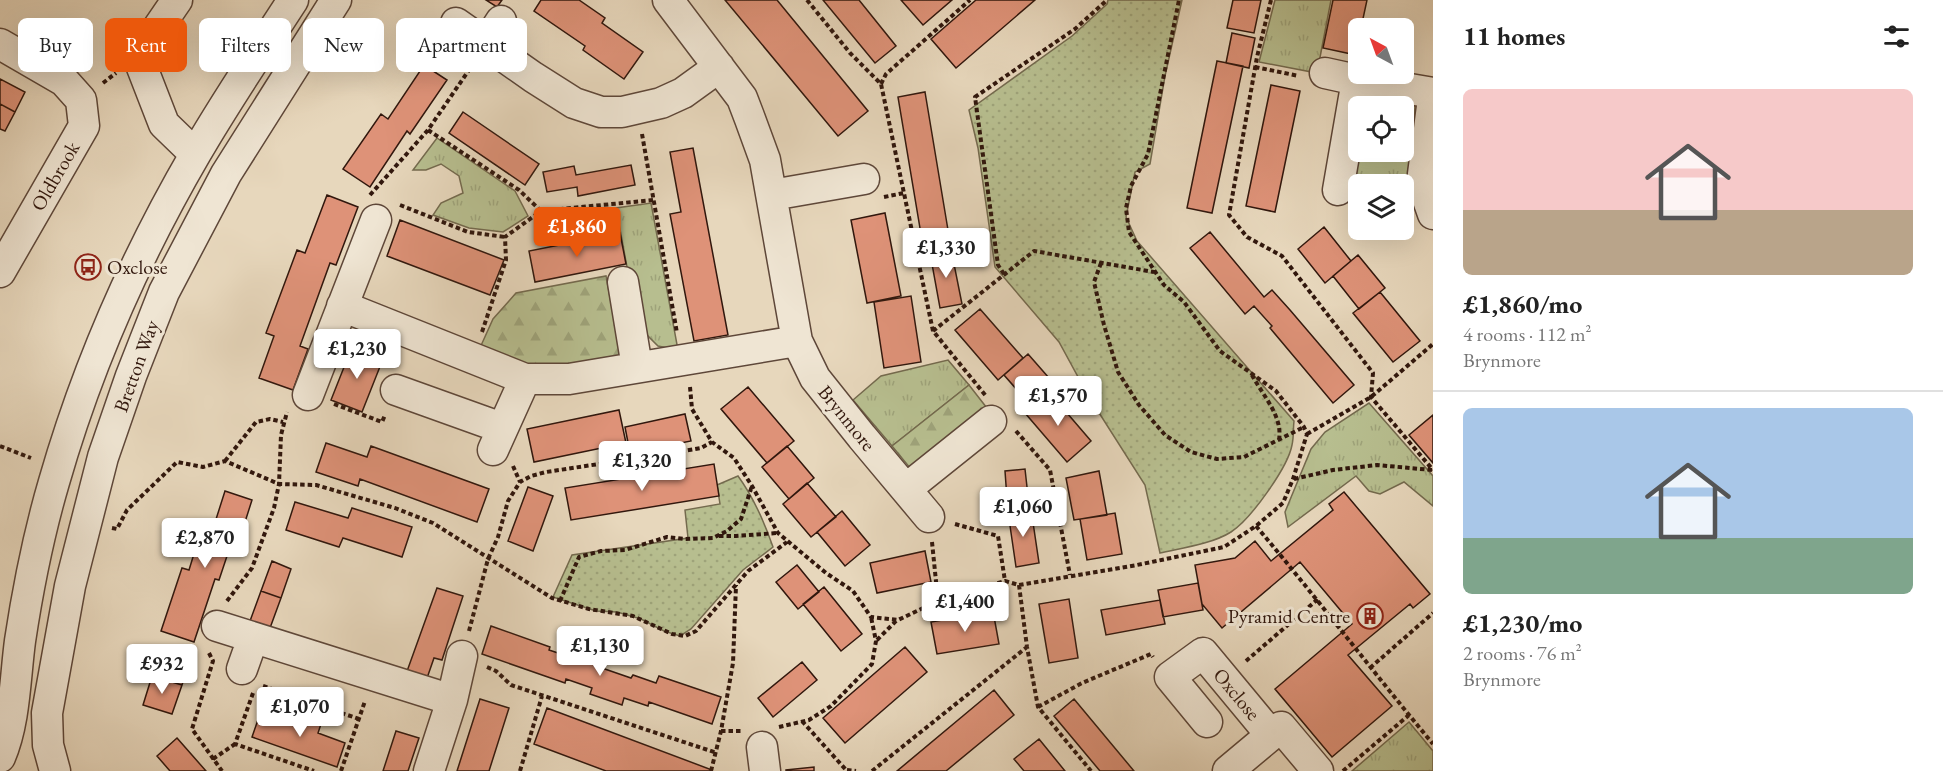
<!DOCTYPE html>
<html lang="en">
<head>
<meta charset="utf-8">
<style>
  :root { --surface:#fff; --page:#f6f6f6; --text:#222; --muted:#767676; --line:#e0e0e0; --accent:#ea580c }
  body { margin:0; font-family:"EB Garamond",serif; background:var(--page); color:var(--text); height:100vh; display:flex; flex-direction:column; font-size:22px; white-space:nowrap }
  * { box-sizing:border-box; margin:0 }
  p { font-size:20px; color:var(--muted) }
  .icon { flex:none; width:33px; height:33px; fill:none; stroke:currentColor; stroke-width:2; stroke-linecap:round; stroke-linejoin:round }
  .map { position:relative; flex:1; overflow:hidden }
  .side { display:flex; flex-direction:column; background:var(--surface); width:510px }
  .side>* { flex:none }
  .banner { position:absolute; left:18px; top:18px; width:570px; height:54px; display:flex; gap:12px }
  .needle { width:39px; rotate:319deg }
  .fabs { position:absolute; left:1348px; top:18px; display:grid; gap:12px }
  .fabs a { display:grid; place-items:center; width:66px; height:66px; border-radius:9px; background:var(--surface); box-shadow:0 6px 24px #0002; font-size:30px }
  .price { position:absolute; translate:-50% -51px; padding:0 14px; border-radius:6px; background:#fff; color:#222; font-size:20px; line-height:39px; filter:drop-shadow(0 2px 3px #0008) }
  .price::after { content:''; position:absolute; left:50%; top:36px; width:18px; height:14px; margin-left:-9px; background:inherit; clip-path:polygon(0 0,100% 0,50% 100%) }
  .price.on { background:var(--accent); color:#fff }
  ul { padding:0; list-style:none }
  li { display:grid; align-content:center; gap:12px; height:318px; padding:0 30px }
  li+li { border-top:2px solid var(--line) }
  li span { display:grid; place-items:center; height:186px; border-radius:9px; color:#555 }
  li>.icon { margin-inline-start:auto }
  span .icon { width:108px; height:108px; fill:#fffc; stroke-width:1 }
  li b { font-size:26px }
  h2 { display:flex; justify-content:space-between; align-items:center; height:72px; padding:0 30px; font-size:26px }
  .pill { padding:0 21px; border-radius:9px; background:var(--surface); box-shadow:0 6px 24px #0002; font-size:21px; line-height:54px }
  .pill.on { background:var(--accent); color:#fff }
  main { display:flex; flex:1; min-height:0 }
  .map>svg:first-child { display:block }
</style>
</head>
<body>
<main>
<div class="map">
<svg width="1433" height="771" viewBox="0 0 1433 771">
  <defs>
    <pattern id="grass-tufts" width="24" height="20" patternUnits="userSpaceOnUse" patternTransform="scale(1.5)"><rect width="24" height="20" fill="#b7be8f"/><path d="M3 7l-1-3M5 7V3M7 7l1-3M15 17l-1-3M17 17v-4M19 17l1-3" fill="none" stroke="#9ea37a"/></pattern>
    <pattern id="forest-firs" width="22" height="20" patternUnits="userSpaceOnUse" patternTransform="scale(1.5)"><rect width="22" height="20" fill="#b7be8f"/><path d="M5 1l3.5 6h-7zM16 11l3.5 6h-7z" fill="#9ea37a"/></pattern>
    <pattern id="park-dots" width="8" height="8" patternUnits="userSpaceOnUse" patternTransform="scale(1.5)"><rect width="8" height="8" fill="#b7be8f"/><path d="M2 2h.1M6 6h.1" fill="none" stroke="#9ea37a" stroke-width="1.8" stroke-linecap="round"/></pattern>
  </defs>
  <rect width="100%" height="100%" fill="#e7d7bc"/>
  <filter id="stains"><feTurbulence type="fractalNoise" baseFrequency=".00333" numOctaves="4"/><feColorMatrix values="0 0 0 0 .2 0 0 0 0 .09 0 0 0 0 .02 0 0 0 .5 -.17"/></filter>
  <radialGradient id="worn" r=".72"><stop offset=".6" stop-color="#630" stop-opacity="0"/><stop offset="1" stop-color="#630" stop-opacity=".3"/></radialGradient>
  <path fill="url(#grass-tufts)" stroke="#746a4e" stroke-width="1.5" d="M1275,0h56l-14,73 -58,-11z
    M1363,96l46,2 6,9 -9,85 -2,3v-11h-45v6l-10,-1 10,-37h45v-46h-42z
    M437,138l78,53 13,25 -25,16 -34,-4 -36,-13 8,-12 22,-10 -4,-17 -18,-12 -15,6h-13z
    M651,203l27,147 -20,-4 -13,-13 -12,-34 -17,-91z
    M948,360l21,25 -77,61 -39,-46 28,-24z
    M1369,403l64,73v30l-29,-24 -24,12 -11,-3 -13,-15 -68,51 -3,-15 26,-63 14,-17z
    M1409,722l24,29v20h-81z"/>
  <path fill="url(#forest-firs)" stroke="#746a4e" stroke-width="1.5" d="M606,276l15,79 -89,18 -53,-23 14,-31 23,-26z
    M969,385l21,27 -75,62 -23,-28z"/>
  <path fill="url(#park-dots)" stroke="#746a4e" stroke-width="1.5" d="M1108,0h74l-17,76 -15,88 -15,8 -9,45 11,24 157,180c-1,8 0,16 -2,24 -4,22 -41,74 -61,87 -19,12 -49,16 -71,21l-15,-68 -56,-88 -30,-55 -64,-75 -17,-119 -9,-38 103,-74 35,-32z
    M738,476c16,22 26,45 35,71l-30,23 -52,59 -11,7 -16,-5 -23,-12 -24,-7 -21,-1 -43,-14 19,-42 116,-17 -3,-28 35,-6 -3,-19z"/>
  <path fill="#de9278" stroke="#31170d" stroke-width="1.5" d="M486,0h16l-5,7z
    M541,0h38l26,18 -3,5 41,29 -19,27 -41,-29 2,-4 -51,-35z
    M725,0h52l91,111 -30,25z
    M823,0h36l37,46 -21,17z
    M901,0h51l-29,25z
    M976,0h59l-79,68 -25,-29z
    M1233,0h28l-7,33 -27,-5z
    M1333,0h34l-6,28h-2l-3,27 -33,-7z
    M1232,33l23,5 -6,30 -23,-5z
    M1217,61l26,5 -31,147 -25,-5z
    M424,65l23,15 -37,54 -3,-3 -37,56 -27,-18 38,-55 7,5z
    M0,79l25,13 -10,20 -15,-8z
    M1271,85l29,6 -25,121 -29,-6z
    M925,92l26,156 -27,4 -26,-155z
    M0,104l15,8 -10,19 -5,-2z
    M463,112l76,52 -14,21 -76,-52z
    M693,148l35,187 -34,6 -24,-127 11,-2 -11,-60z
    M631,165l4,20 -57,11 -1,-9 -30,5 -4,-20 31,-6 2,9z
    M327,195l31,12 -22,58 -6,-2 -30,83 8,3 -15,41 -34,-12 15,-42 -8,-3 31,-83 8,3z
    M885,213l16,83 -34,7 -16,-83z
    M400,220l104,40 -14,35 -103,-39z
    M1324,227l27,34 -26,22 -27,-34z
    M1210,232l54,65 8,-7 18,20 64,75 -21,18 -63,-75 2,-2 -18,-20 -9,8 -55,-66z
    M620,233l6,31 -91,18 -6,-31z
    M951,249l11,55 -22,4 -10,-55z
    M1358,255l27,33 -26,21 -26,-33z
    M1380,292l40,49 -27,21 -40,-49z
    M911,296l10,66 -37,6 -10,-66z
    M980,309l43,49 -25,22 -43,-50z
    M352,347l31,12 -21,53 -31,-12z
    M1028,354l28,32 -24,21 -28,-32z
    M748,387l46,54 -27,22 -46,-54z
    M1049,392l42,49 -24,21 -42,-49z
    M619,410l7,33 -92,19 -7,-33z
    M685,414l6,27 -61,12 -5,-26z
    M1433,415v48l-24,-28z
    M326,443l41,14 4,-11 118,43 -12,33 -117,-43 -2,7 -42,-14z
    M787,446l27,32 -25,21 -27,-32z
    M714,464l5,32 -148,24 -6,-32z
    M1025,469l3,27 -21,3 -2,-28z
    M1099,471l8,44 -33,5 -8,-42z
    M807,483l29,34 -25,20 -28,-33z
    M528,487l25,9 -20,55 -25,-10z
    M225,491l27,9 -14,44 -6,-3 -13,39 -4,-1 -21,63 -33,-11 21,-63 7,2 12,-39 10,4z
    M1344,492l86,102 -17,14 -3,-4 -62,51 44,51 -60,51 -57,-68 77,-65 -52,-62 -78,66 -20,-24 -7,-39 40,-7 20,-17 16,20 62,-51 -4,-6z
    M295,502l53,16 4,-10 60,19 -10,30 -59,-19 -4,9 -53,-17z
    M1031,509l8,54 -23,4 -8,-55z
    M842,511l28,34 -25,21 -28,-34z
    M1115,513l7,41 -35,6 -7,-41z
    M925,551l6,31 -54,11 -7,-30z
    M272,561l19,8 -10,29 -20,-7z
    M797,565l22,27 -21,17 -22,-27z
    M1198,583l5,27 -40,7 -5,-27z
    M824,587l38,47 -21,17 -38,-47z
    M437,588l26,8 -21,64 -8,-2 -8,23 -20,-7z
    M261,591l20,7 -11,30 -20,-7z
    M1069,599l9,59 -29,5 -10,-59z
    M1160,600l5,24 -59,11 -5,-25z
    M993,611l6,33 -62,10 -6,-32z
    M491,626l59,21 -1,3 24,8 2,-6 26,9 -2,6 32,11 2,-3 23,8 3,-7 62,21 -9,27 -63,-22 -1,4 -24,-8 -2,7 -32,-11 2,-6 -26,-9 -1,4 -83,-29z
    M162,647l29,9 -9,29 -30,-9z
    M905,647l22,25 -82,71 -22,-25z
    M802,662l15,18 -44,37 -15,-19z
    M152,676l30,9 -10,29 -29,-9z
    M994,690l20,25 -68,56h-49z
    M480,699l29,9 -20,63h-32z
    M1074,699l60,72h-34l-46,-55z
    M547,708l165,62 -1,1h-105l-72,-27z
    M289,713l32,11 -3,9 27,10 -8,24 -85,-30 8,-23 25,9z
    M396,731l23,7 -11,33h-25z
    M177,738l29,33h-36l-13,-15z
    M1039,739l26,32h-41l-10,-12z
    M814,767v4h-28v-1z"/>
  <g fill="none" stroke-linecap="round" stroke-linejoin="round">
    <g stroke="#5e4739" stroke-width="33">
      <path id="minor" d="M177,0l-39,57 26,67 31,30
        M668,0l74,98 8,21 15,41 32,181 18,37 47,59 67,80
        M456,23l77,54 41,26 27,9h21l39,-9 22,-10 36,-26
        M0,44l64,37 17,19 3,26 -84,146
        M486,44l15,-23
        M1325,73l32,7
        M1433,99l-10,75 3,20 7,20
        M1338,190l19,-110 76,13
        M772,195l92,-16
        M623,282l14,85
        M342,306l183,73h44l228,-38
        M396,390l106,38
        M308,395l68,-175
        M493,450l32,-71
        M906,489l85,-68
        M217,626l235,74
        M242,669l11,-31
        M1207,722l-37,-45 33,-24 68,82 10,-8 37,44
        M762,747l3,24
        M0,757c15,-35 15,-78 20,-116 8,-53 19,-108 34,-159 33,-115 82,-226 142,-329 30,-52 64,-102 97,-153
        M55,771l-7,-26 -1,-32 23,-127 33,-129 28,-81 33,-84 62,-118 110,-174
        M429,771l23,-71 10,-44
        M1228,771l43,-36"/>
    </g>
    <path stroke="#31170d" stroke-width="4" stroke-dasharray="4.5 3" stroke-linecap="butt" d="M807,0l43,53 31,31 52,247 53,65
      M1271,0l-14,57 -28,158 18,22 35,19 91,117 -2,24 62,73
      M1255,67l44,9
      M103,83l13,-10
      M881,84l5,-10 84,-74
      M428,130l91,60 22,21 112,-11
      M642,134l35,199
      M370,195l58,-65 43,-63
      M884,197l20,-4
      M400,205l68,27 37,5
      M1101,263l-7,19 10,43 14,47 21,33 26,30 26,17 26,7 27,-2 60,-30
      M1004,274l-6,-9 -23,-168 100,-68 32,-29
      M933,331l101,-80 120,21
      M482,332l24,-72 -1,-23 36,-26
      M1252,375c11,21 31,41 27,65
      M690,387l2,22 20,33 22,16 18,28 26,47 48,40 27,18 18,26 27,3 40,-19 67,-20 14,4 118,-20 87,-18 32,-21 27,-23 10,-24 14,-45 -3,-7 -28,-36 -56,-40 -36,-49 -20,-17 -35,-53 -3,-24 5,-22 17,-32 31,-154
      M334,404l48,18 3,-7
      M1016,431l34,39 20,105
      M1307,434l64,-37 62,-53
      M0,446l31,12
      M225,461l31,-39 14,-3 13,3
      M513,466l7,16
      M1294,479l39,-9 44,-5 55,5
      M955,524l43,12 7,45
      M1256,526c61,72 117,146 177,218
      M112,528l5,1 10,-19 50,-48 26,5 22,-6 54,23 37,1 79,23 38,15 119,75 37,11 44,7 39,18 13,2 11,-5 52,-60 39,-29
      M719,536h17l41,-3
      M932,542l6,59
      M1019,585l8,62 11,60 53,64
      M227,601l25,-33 22,-60 5,-24 2,-49 6,-23
      M560,601l19,-44 22,-6 24,-1 42,-13 17,2 29,-1 14,-7 14,-12 11,-33
      M469,631l19,-72 10,-22 10,-36 12,-19 11,-6 15,-4 132,-20 23,-4 11,-6
      M877,640l20,-20
      M209,653l4,8 -21,68 30,42
      M1246,661l72,-62
      M487,667l9,4 15,14 206,68
      M1370,668l63,-55
      M263,686l96,33
      M253,693l-18,51 79,27
      M1038,707l44,-24 69,-29 2,3
      M802,721l45,50
      M779,727l30,-7 22,-14 41,-42 4,-23 -5,-24
      M721,731h20
      M213,759l22,-15
      M847,770l9,1
      M341,771l24,-70
      M520,771l22,-75
      M711,771l10,-40 12,-68 3,-78
      M872,771l155,-124
      M1343,771l66,-56"/>
    <use href="#minor" stroke="#efe5d3" stroke-width="30"/>
  </g>
  <defs>
    <g id="bus-ring" transform="scale(1.35)"><circle r="9.5" fill="#efe5d3" stroke="#8f2418" stroke-width="1.5"/><path d="M-5-6H5V4H4V6H2V4H-2V6H-4V4H-5ZM-3.5-4V0h7V-4ZM-3.5 1.2v1.5H-2V1.2ZM2 1.2v1.5H3.5V1.2Z" fill="#8f2418"/></g>
    <g id="building-ring" transform="scale(1.35)"><circle r="9.5" fill="#efe5d3" stroke="#8f2418" stroke-width="1.5"/><path d="M-4-6H4V6H1V3H-1V6H-4ZM-2.5-4.3h1.7v1.8h-1.7ZM.8-4.3h1.7v1.8H.8ZM-2.5-1h1.7V.8h-1.7ZM.8-1h1.7V.8H.8Z" fill="#8f2418"/></g>
  </defs>
  <g fill-rule="evenodd">
    <use href="#bus-ring" x="88" y="267"/>
    <use href="#building-ring" x="1370" y="616"/>
  </g>
  <g text-anchor="middle" stroke-width="6" stroke-linejoin="round" paint-order="stroke">
    <g font-size="20" fill="#31170d" stroke="#efe5d3">
      <text transform="translate(55 176) rotate(-60)" y="7">Oldbrook</text>
      <text transform="translate(136 366) rotate(-70)" y="7">Bretton Way</text>
      <text transform="translate(847 418) rotate(51)" y="7">Brynmore</text>
      <text transform="translate(1237 694) rotate(50)" y="7">Oxclose</text>
    </g>
    <g font-size="20" fill="#31170d" stroke="#efe5d3" text-anchor="start">
      <text x="107" y="274">Oxclose</text>
      <text x="1350" y="623" text-anchor="end">Pyramid Centre</text>
    </g>
  </g>
  <rect width="100%" height="100%" filter="url(#stains)"/>
  <rect width="100%" height="100%" fill="url(#worn)"/>
</svg>
<div class="fabs">
<a><svg class="needle" viewBox="-14 -14 28 28"><path d="M0-13l5 13h-10z" fill="#e53935"/><path d="M0 13l5-13h-10z" fill="#767676"/></svg></a>
<a><svg class="icon" aria-label="locate" viewBox="0 0 24 24"><circle cx="12" cy="12" r="6"/><path d="M12 2v4M12 18v4M2 12h4M18 12h4"/></svg></a>
<a><svg class="icon" aria-label="layers" viewBox="0 0 24 24"><path d="M12 4l9 5-9 5-9-5zM3 14l9 5 9-5"/></svg></a>
</div>
<b class="price on" style="left:577px;top:258px">£1,860</b>
<b class="price" style="left:946px;top:279px">£1,330</b>
<b class="price" style="left:357px;top:380px">£1,230</b>
<b class="price" style="left:1058px;top:427px">£1,570</b>
<b class="price" style="left:642px;top:492px">£1,320</b>
<b class="price" style="left:1023px;top:538px">£1,060</b>
<b class="price" style="left:205px;top:569px">£2,870</b>
<b class="price" style="left:965px;top:633px">£1,400</b>
<b class="price" style="left:600px;top:677px">£1,130</b>
<b class="price" style="left:162px;top:695px">£932</b>
<b class="price" style="left:300px;top:738px">£1,070</b>
<div class="banner">
<a class="pill">Buy</a>
<a class="pill on">Rent</a>
<a class="pill">Filters</a>
<a class="pill">New</a>
<a class="pill">Apartment</a>
</div>
</div>
<section class="side">
<h2>11 homes<svg class="icon" aria-label="filters" viewBox="0 0 24 24"><path d="M4 7h16M4 17h16"/><circle cx="9" cy="7" r="2"/><circle cx="15" cy="17" r="2"/></svg></h2>
<ul>
<li><span style="background:linear-gradient(#f6c9c9 65%,#b9a48a 0)"><svg class="icon" aria-label="home" viewBox="0 0 24 24"><path d="M3 11l9-7 9 7M6 9v11h12V9"/></svg></span><div><b>£1,860/mo</b><p>4 rooms · 112 m²</p><p>Brynmore</p></div></li>
<li><span style="background:linear-gradient(#a9c7e8 70%,#7fa58c 0)"><svg class="icon" aria-label="home" viewBox="0 0 24 24"><path d="M3 11l9-7 9 7M6 9v11h12V9"/></svg></span><div><b>£1,230/mo</b><p>2 rooms · 76 m²</p><p>Brynmore</p></div></li>
</ul>
</section>
</main>
</body>
</html>
